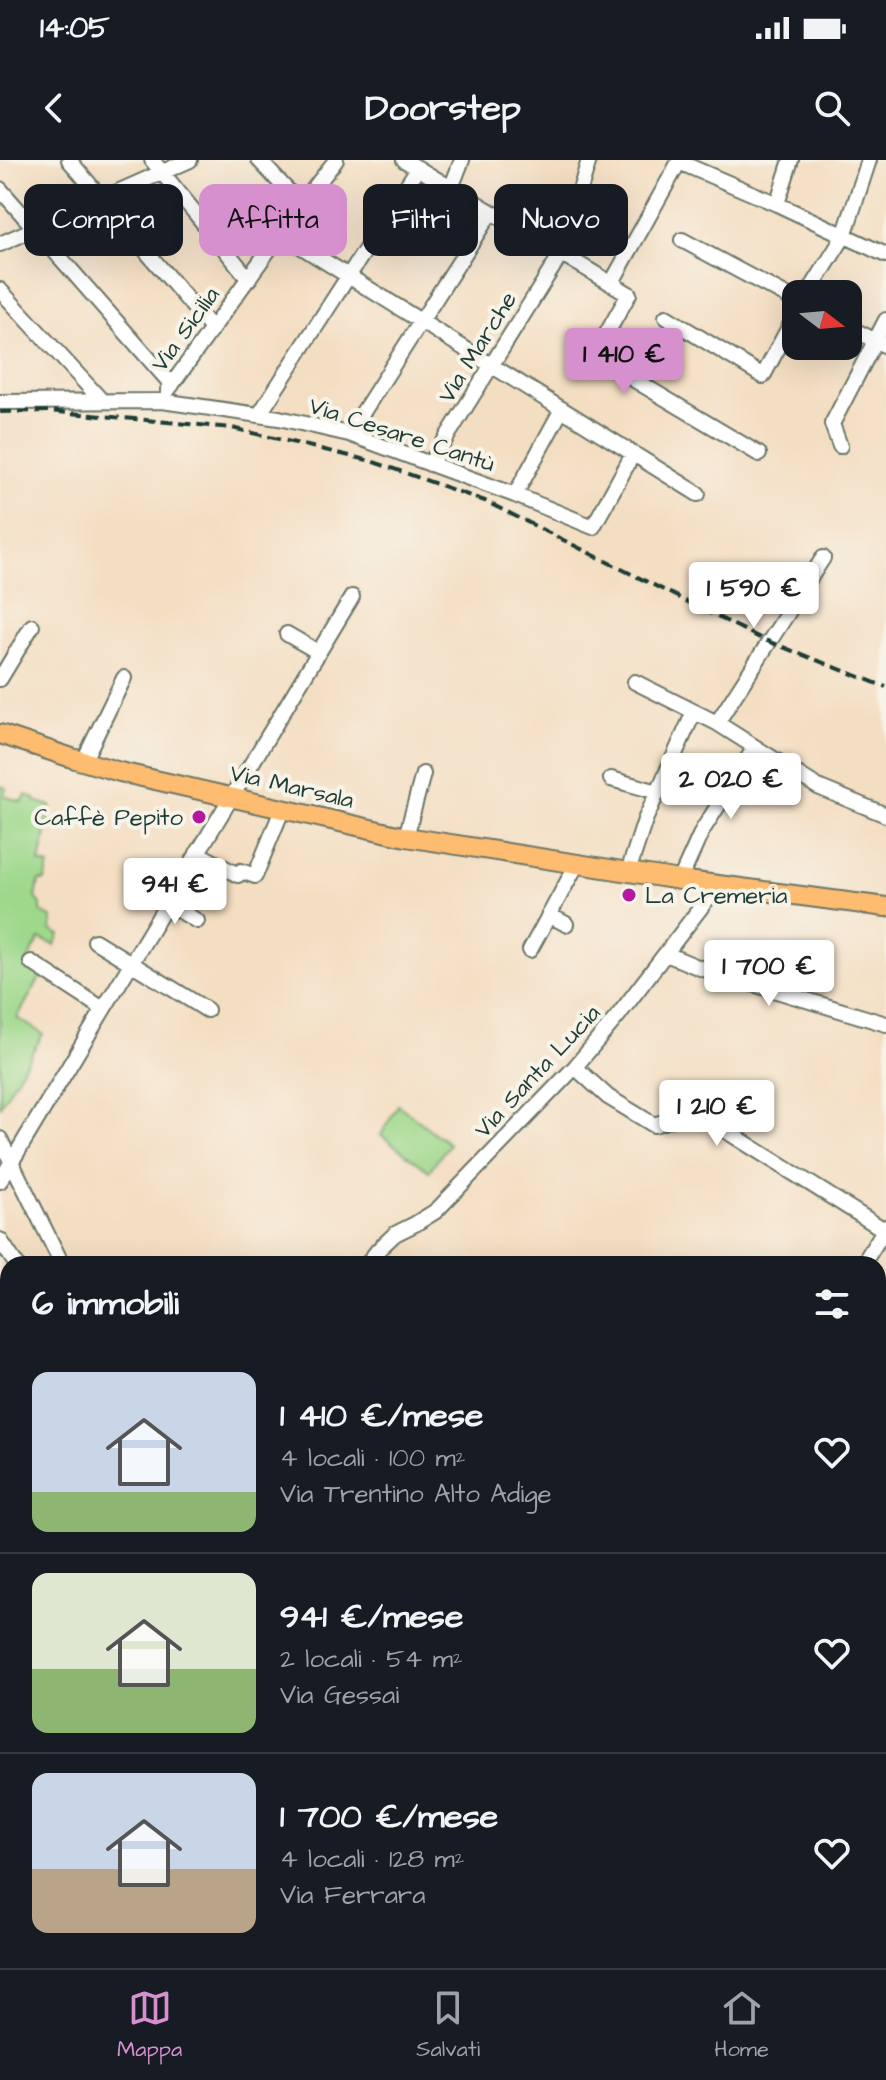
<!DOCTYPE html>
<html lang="it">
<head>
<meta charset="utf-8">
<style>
  :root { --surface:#171b24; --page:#242831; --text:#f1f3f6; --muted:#9ea1a6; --line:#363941; --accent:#d690ce }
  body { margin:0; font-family:"Architects Daughter",sans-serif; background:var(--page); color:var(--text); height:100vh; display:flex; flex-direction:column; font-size:30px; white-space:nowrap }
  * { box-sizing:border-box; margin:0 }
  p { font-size:26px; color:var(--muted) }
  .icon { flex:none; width:44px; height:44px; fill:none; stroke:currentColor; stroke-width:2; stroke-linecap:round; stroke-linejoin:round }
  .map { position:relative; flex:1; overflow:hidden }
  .panel { position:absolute; left:0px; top:1096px; width:886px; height:712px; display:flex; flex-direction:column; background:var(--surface); border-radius:24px 24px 0 0; box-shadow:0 8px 32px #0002 }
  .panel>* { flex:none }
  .guide { position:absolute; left:24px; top:24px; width:838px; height:72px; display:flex; gap:16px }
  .needle { width:52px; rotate:106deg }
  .controls { position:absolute; left:782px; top:120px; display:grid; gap:16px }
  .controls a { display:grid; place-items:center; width:80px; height:80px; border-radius:16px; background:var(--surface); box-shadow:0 8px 32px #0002; font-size:40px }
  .price { position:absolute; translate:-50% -68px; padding:0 18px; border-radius:8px; background:#fff; color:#222; font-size:26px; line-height:52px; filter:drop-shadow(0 2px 4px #0008) }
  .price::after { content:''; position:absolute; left:50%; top:48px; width:24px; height:18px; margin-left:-12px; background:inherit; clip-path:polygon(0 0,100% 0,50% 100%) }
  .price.active { background:var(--accent); color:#111 }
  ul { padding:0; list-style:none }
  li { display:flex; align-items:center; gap:24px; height:200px; padding:0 32px }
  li+li { border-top:2px solid var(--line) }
  li span { display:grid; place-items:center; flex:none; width:224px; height:160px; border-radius:16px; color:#555 }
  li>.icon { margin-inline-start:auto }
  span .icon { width:96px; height:96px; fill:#fffc; stroke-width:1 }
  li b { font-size:34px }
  h2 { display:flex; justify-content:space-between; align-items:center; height:96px; padding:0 32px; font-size:34px }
  .pill { padding:0 28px; border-radius:16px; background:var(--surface); box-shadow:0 8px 32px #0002; font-size:28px; line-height:72px }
  .pill.active { background:var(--accent); color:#111 }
  .status { display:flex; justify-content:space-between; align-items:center; height:56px; padding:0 40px; background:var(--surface); direction:ltr }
  .status svg { height:22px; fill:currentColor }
  header { display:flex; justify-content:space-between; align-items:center; height:104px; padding:0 32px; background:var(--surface); font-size:36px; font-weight:700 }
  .tab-bar { display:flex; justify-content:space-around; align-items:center; height:112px; border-top:2px solid var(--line); background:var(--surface); font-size:22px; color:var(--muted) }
  .tab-bar a { display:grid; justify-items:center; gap:4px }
  .tab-bar .active { color:var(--accent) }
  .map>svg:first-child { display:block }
</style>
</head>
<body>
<div class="status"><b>14:05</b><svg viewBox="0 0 49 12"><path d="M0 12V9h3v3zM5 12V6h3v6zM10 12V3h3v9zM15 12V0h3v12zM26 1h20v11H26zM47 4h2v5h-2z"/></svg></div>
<header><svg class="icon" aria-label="back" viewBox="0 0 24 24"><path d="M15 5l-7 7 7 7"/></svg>Doorstep<svg class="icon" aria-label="search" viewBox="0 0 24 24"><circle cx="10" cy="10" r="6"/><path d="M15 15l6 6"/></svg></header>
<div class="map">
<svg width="886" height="1808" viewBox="0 0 886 1808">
  <rect width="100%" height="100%" fill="#f7f3e8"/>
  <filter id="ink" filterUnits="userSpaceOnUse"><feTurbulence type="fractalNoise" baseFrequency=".0125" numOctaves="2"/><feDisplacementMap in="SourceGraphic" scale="16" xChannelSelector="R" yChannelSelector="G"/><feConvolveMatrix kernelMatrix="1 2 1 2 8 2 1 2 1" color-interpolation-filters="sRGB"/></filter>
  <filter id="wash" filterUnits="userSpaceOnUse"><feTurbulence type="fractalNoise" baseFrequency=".006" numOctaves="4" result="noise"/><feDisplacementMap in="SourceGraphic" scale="32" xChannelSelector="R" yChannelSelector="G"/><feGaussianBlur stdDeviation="1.8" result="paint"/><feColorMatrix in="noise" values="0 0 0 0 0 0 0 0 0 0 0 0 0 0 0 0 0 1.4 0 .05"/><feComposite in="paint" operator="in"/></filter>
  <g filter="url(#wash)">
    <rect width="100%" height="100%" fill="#f4dec2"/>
    <path fill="#9ed88b" stroke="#5e8a60" stroke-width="2" d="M0,626l6,2 -2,8 18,6 4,-7 9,3v3l16,5 -11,57 9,3 -4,15h-6l-3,17 5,6v8l11,6 -1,12 9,5 -5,10 -15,-6 -15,26 16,11 -24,42 26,16 -43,72z
      M398,945l51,39 -20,27 -48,-36z
      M878,1338l8,6v70l-8,-6z"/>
  </g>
  <g filter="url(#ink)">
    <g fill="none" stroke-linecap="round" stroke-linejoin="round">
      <g stroke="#6a7566" stroke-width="18">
        <path id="minor" d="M69,0l143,169
          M152,0l97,119
          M259,0l42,45 35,-45
          M404,0l225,134 -35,62 165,98
          M679,2l98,42 109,51
          M451,28l11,-28
          M0,29l172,196
          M777,44l14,-44
          M281,74l417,260
          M682,80l114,61
          M0,84l190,-84
          M611,124l69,-124
          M0,130l102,111
          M808,134l36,-58 25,-76
          M666,157l97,59 33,-62
          M848,167l38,19
          M168,230l133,-185
          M0,242l162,-1 117,17 70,16 166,61 78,32 40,-73
          M259,255l159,-247
          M349,274l142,-222
          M840,286l-8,-22 54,-104
          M430,304l131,-210 28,-94
          M515,335l47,-86
          M287,474l31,18
          M0,519l32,-53
          M635,522l82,41 101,64 68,28
          M717,563l106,-165
          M83,602l41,-84
          M611,619l47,13
          M406,677l17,-63
          M197,693l41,22 3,-4 14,5 27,-66
          M628,712l17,-52 49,-108
          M680,720l22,-49 53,-84
          M167,743l30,18
          M549,755l17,9
          M95,781l112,69
          M530,790l47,-86
          M666,794l34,14 186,56
          M31,802l72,47
          M575,907l33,30 46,28 15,-5 14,-16 203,127
          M0,979l62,125
          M0,1021l352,-584
          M0,1080l16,24
          M367,1104l11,-14 17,-16 20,-10 21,-13 139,-144 42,-50 101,-132
          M863,1104l23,-37
          M0,1136l8,-6
          M0,1314l8,13
          M0,1515l8,-4
          M878,1562l8,-7
          M878,1571l8,3
          M0,1595l8,18
          M878,1765l8,5
          M291,1800l5,8
          M450,1800l5,8
          M616,1800l8,8
          M723,1800l5,6 13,2
          M155,1808l13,-8
          M477,1808l8,-8
          M666,1808l5,-8"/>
      </g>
      <g stroke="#6a7566" stroke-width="22">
        <path id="major" d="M0,574l72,24 48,14 286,65 274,43 206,27"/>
      </g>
      <use href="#minor" stroke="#fff" stroke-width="14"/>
      <use href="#major" stroke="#fdbc70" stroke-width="18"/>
      <path stroke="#1f3d34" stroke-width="4" stroke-dasharray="12 6" stroke-linecap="butt" d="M0,252l48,-1 184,17 139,33 114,40 277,138 124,48"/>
    </g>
  </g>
  <g fill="#b5179e" stroke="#f7f3e8" stroke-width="3">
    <circle cx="199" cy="657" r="8"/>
    <circle cx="629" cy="735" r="8"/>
  </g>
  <g text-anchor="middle" stroke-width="8" stroke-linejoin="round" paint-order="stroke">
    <g font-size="24" fill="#1f3d34" stroke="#f7f3e8">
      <text transform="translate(185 169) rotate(-54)" y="8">Via Sicilia</text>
      <text transform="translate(477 187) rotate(-58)" y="8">Via Marche</text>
      <text transform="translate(402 274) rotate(18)" y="8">Via Cesare Cantù</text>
      <text transform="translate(292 626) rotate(13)" y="8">Via Marsala</text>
      <text transform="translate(537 911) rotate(-47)" y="8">Via Santa Lucia</text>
    </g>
    <g font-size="24" fill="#1f3d34" stroke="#f7f3e8" text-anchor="end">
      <text x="183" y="665">Caffè Pepito</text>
      <text x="645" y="743" text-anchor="start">La Cremeria</text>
    </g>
  </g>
</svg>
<div class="controls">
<a><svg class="needle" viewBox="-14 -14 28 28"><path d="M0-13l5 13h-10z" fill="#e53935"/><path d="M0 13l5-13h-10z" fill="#9ea1a6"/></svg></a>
</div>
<b class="price active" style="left:624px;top:236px">1 410 €</b>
<b class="price" style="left:754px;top:470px">1 590 €</b>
<b class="price" style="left:731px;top:661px">2 020 €</b>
<b class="price" style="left:175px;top:766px">941 €</b>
<b class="price" style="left:769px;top:848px">1 700 €</b>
<b class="price" style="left:717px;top:988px">1 210 €</b>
<div class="guide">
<a class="pill">Compra</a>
<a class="pill active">Affitta</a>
<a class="pill">Filtri</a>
<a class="pill">Nuovo</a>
</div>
<section class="panel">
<h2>6 immobili<svg class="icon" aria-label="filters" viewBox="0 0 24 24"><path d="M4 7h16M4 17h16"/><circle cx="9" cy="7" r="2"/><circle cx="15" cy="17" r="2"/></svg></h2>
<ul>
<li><span style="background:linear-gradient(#c9d6e8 75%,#8fb573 0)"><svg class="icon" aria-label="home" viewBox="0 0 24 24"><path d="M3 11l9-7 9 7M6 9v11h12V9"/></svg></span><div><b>1 410 €/mese</b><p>4 locali · 100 m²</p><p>Via Trentino Alto Adige</p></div><svg class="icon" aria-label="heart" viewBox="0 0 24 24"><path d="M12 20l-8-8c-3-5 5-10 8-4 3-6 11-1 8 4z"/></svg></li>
<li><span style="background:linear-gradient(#dfe7d0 60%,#8fb573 0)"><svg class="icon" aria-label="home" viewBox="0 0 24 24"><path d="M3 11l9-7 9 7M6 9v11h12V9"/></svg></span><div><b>941 €/mese</b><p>2 locali · 54 m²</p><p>Via Gessai</p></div><svg class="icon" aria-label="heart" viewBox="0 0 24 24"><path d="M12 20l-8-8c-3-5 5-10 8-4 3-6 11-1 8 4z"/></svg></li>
<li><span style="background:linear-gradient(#c9d6e8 60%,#b9a48a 0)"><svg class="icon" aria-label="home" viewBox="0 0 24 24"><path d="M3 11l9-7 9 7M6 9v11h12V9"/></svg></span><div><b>1 700 €/mese</b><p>4 locali · 128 m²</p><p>Via Ferrara</p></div><svg class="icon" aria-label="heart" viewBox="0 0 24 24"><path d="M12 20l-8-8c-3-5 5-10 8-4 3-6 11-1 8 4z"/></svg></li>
</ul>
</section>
</div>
<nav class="tab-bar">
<a class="active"><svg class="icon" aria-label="map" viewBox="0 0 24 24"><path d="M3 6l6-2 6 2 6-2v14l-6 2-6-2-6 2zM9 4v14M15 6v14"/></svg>Mappa</a>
<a><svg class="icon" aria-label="saved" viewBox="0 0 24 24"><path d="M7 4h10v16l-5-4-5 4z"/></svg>Salvati</a>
<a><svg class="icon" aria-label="home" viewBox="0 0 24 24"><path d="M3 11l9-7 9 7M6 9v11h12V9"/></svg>Home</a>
</nav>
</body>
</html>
